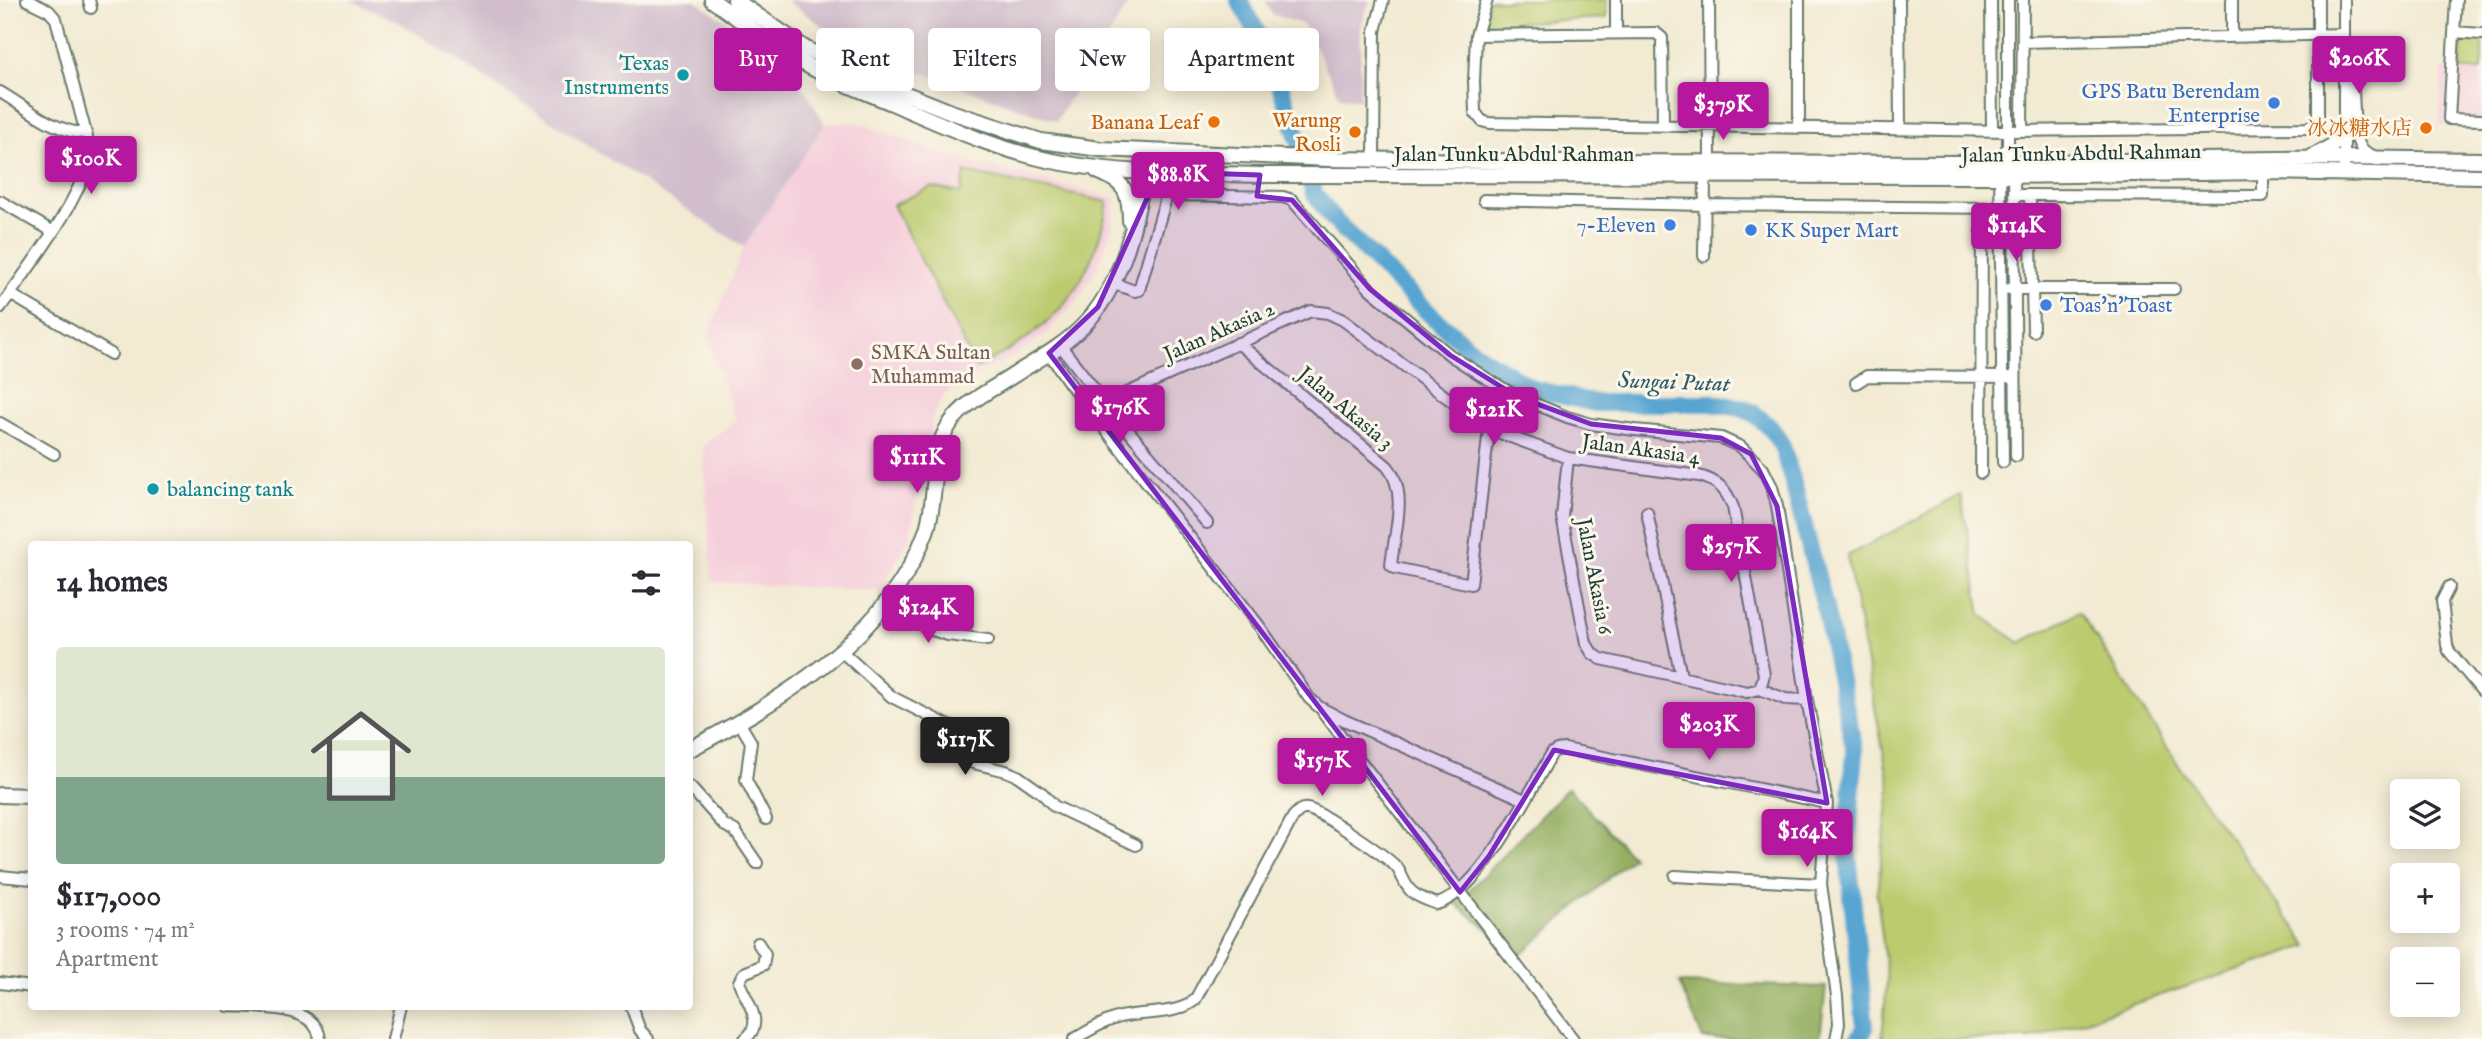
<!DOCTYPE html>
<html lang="en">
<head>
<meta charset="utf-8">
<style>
  :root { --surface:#fff; --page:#f7f7f7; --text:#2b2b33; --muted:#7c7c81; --accent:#b5179e }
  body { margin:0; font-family:"IM FELL English","Noto Serif SC",serif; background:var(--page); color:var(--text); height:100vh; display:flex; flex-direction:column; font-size:26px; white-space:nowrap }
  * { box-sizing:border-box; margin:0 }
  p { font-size:23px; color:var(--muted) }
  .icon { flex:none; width:38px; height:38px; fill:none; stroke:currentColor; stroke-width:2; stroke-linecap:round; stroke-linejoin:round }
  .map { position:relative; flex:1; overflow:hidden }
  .details { position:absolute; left:28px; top:541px; width:665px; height:469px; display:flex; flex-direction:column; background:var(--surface); border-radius:7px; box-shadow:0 4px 18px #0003 }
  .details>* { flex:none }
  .hud { position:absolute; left:714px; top:28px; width:665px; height:63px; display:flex; gap:14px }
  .fabs { position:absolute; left:2390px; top:779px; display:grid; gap:14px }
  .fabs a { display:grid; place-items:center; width:70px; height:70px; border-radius:7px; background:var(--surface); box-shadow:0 4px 18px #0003; font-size:35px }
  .price { position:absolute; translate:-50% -60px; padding:0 16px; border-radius:7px; background:var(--accent); color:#fff; font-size:23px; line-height:46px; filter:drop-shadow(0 2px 4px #0008) }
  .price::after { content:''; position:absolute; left:50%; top:42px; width:21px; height:16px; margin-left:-10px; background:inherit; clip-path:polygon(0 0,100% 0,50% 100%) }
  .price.on { background:#222; color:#fff }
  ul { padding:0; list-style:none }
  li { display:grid; align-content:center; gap:14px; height:371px; padding:0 28px }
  li span { display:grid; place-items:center; height:217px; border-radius:7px; color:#555 }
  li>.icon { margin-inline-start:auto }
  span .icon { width:126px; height:126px; fill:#fffc; stroke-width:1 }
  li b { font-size:30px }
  h2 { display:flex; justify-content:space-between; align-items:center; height:84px; padding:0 28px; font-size:30px }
  .pill { padding:0 24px; border-radius:7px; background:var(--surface); box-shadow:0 4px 18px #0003; font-size:24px; line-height:63px }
  .pill.on { background:var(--accent); color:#fff }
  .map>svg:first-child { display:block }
</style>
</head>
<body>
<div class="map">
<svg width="2482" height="1039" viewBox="0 0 2482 1039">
  <rect width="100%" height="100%" fill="#fbf7ec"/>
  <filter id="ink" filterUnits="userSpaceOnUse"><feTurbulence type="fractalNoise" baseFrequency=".0143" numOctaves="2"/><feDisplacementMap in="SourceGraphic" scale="14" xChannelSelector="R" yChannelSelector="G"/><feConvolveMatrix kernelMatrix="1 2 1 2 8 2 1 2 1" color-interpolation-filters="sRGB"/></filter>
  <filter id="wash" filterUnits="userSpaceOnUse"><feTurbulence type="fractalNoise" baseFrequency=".00686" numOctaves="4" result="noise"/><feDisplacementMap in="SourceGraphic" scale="28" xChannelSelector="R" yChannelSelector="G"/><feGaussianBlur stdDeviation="1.57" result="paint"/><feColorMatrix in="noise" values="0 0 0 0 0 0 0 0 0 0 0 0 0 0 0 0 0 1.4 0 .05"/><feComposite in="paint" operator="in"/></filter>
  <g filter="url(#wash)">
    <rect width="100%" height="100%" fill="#f2ead2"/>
    <path fill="#f5cfdb" d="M2442,68l40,2v57l-43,-2z
      M856,122l110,40 150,36 -5,33 -14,37 -21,34 -32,33 -30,21 -36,16 -33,21 -11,20 -25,126 -29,52 -168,-9 -9,-137 33,-25 -28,-84 36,-89 81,-123z"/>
    <path fill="#d1bdcc" d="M350,0h345l49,33 43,33 20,27 18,31 -81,123 -345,-225z
      M786,0h345l-75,121 -201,-72z
      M1265,0h105l-9,26 -1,74 -20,-3 -36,-72 -32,-11z"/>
    <path fill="#bbcb6e" stroke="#6d8451" stroke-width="2" d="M1490,0h117l-1,18 -119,6v-18z
      M2468,40h14v30h-22l1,-26z
      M965,172l143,30c-15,83 -56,131 -132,165l-83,-162 38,-18 30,6z
      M1961,495l20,120 39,28 59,-31 110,169 119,165 -279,93h-147l5,-60 -10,-86 13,-105 -43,-232z"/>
    <path fill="#94af61" stroke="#5a764a" stroke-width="2" d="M1568,788l65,69 -113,98 -64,-51z
      M1679,983l147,4 -6,52h-117z"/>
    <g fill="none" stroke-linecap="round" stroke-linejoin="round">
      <path stroke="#58a5d1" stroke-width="18" d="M1239,0l31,56 29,85 15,52 19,26 100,98 43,37 57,35 62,14h116l31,5 11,5 18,15 11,18 10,33 32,124 31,149 -8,93 18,183 -6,11"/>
    </g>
  </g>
  <g filter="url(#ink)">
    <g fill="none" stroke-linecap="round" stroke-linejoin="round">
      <g stroke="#697a6b" stroke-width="14">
        <path id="minor" d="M89,0l2,8
          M1487,0l-11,35 -2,46 1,31 7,9 7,2 519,8 299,-3 9,-5 2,-5v-118
          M1709,0l1,162
          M1899,0l1,129
          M1991,0l1,130
          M2008,0v146l6,15 2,295
          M2232,0v37
          M2456,0l-7,119 33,1
          M1616,32v-32
          M2454,32l28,2
          M1476,35l180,-2 6,5 1,88
          M2023,42l321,-8
          M2347,47l5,20 3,68 7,15 13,7
          M0,92c26,15 55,41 86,41
          M1799,127v-127
          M2022,130l1,-130
          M1374,158l1,-127 8,-31
          M2344,165v-165
          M2014,195l249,1v-24
          M2030,195l3,136
          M1484,200l220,5 297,3
          M0,201l52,30
          M1704,256l1,-80
          M1112,283l23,8 4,-1 27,-92 7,-3 110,2 9,3 78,89 80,66 31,20 35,21 51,21 24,7 44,6 86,8 20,9 22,22 9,18 5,19 30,194 20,103 -6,81 16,112 2,28 -3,15
          M2009,289h165
          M10,294l101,60
          M0,308c26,-37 88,-116 90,-159l-34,-130 -7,-8 -22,-11
          M1238,343l149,123c22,26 7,68 4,99l4,3 76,16 18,-155
          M1060,345l45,58 102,120
          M1049,353l21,31 190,243 49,71 10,9 25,13 181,80
          M1856,383l11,-7 142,1
          M1105,403l206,-92 17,2 15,7 146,109 79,29 131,18c19,5 27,13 34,31l31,168 -4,14
          M0,423l54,31
          M1568,458l-6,59 24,126 6,10 9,6 146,33 13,-3
          M2003,462l-3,-300 8,-16
          M1981,473l1,-265
          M1647,512l34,164
          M2449,587l-7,14 5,44 2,6 33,40
          M887,602l42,27 19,6 40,5
          M841,651l51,46 61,31 7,10 2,21 3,2 41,10 12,5 24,17 12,13 82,39
          M1760,689l25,10 22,1
          M1323,712l250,327
          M739,722l12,20 -5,38 20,39
          M690,787l34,38 11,6 22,32
          M0,876l32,3
          M1675,876l146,8
          M0,983l32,4
          M228,1006c27,2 88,-3 92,33
          M631,1006l9,24 8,9
          M393,1039l8,-33
          M745,1039c21,-16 1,-38 -6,-57l5,-9 19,-8 2,-11 -7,-11
          M1074,1039c15,-8 29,-18 46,-22 24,-6 56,-1 75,-17l98,-183c4,-4 7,-9 14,-8 12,1 83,49 91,60 5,8 7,17 14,23 7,6 17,9 25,12 43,-12 93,-112 115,-151l5,-3 8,-1 262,54"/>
      </g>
      <g stroke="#697a6b" stroke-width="18">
        <path id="major" d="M712,0c31,22 60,45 93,64 27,16 58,27 87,39 55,24 112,50 171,60 65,12 132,10 197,12l740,1 263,-4 219,4
          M735,0l71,49 78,36 70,28 87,28 59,8 229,10 238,3 409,1 368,-5 138,2
          M2312,157l20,-11 12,-19
          M1097,171c28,11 33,21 33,50
          M690,749c93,-49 198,-113 236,-217 12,-33 4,-81 24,-108 15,-23 45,-36 67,-51 22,-14 46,-27 65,-46 40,-40 53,-102 63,-155
          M0,795l32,1"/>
      </g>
      <use href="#minor" stroke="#fff" stroke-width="10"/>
      <use href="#major" stroke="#fff" stroke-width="14"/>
    </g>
  </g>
  <path fill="#7b2cbf" fill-opacity="0.2" stroke="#7b2cbf" stroke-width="5" stroke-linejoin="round" d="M1169,172l91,3 -3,21 35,4 78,89 80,66 66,41 75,28 130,14 30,16 26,52 50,297 -273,-53 -65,106 -29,36 -411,-539 49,-46 56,-124z"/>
  <g fill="#0f9aa8" stroke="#fbf7ec" stroke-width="2.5">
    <circle cx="683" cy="75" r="7"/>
    <circle cx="153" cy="489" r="7"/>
  </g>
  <g fill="#3f7fe0" stroke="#fbf7ec" stroke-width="2.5">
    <circle cx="2274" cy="103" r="7"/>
    <circle cx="1670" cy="225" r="7"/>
    <circle cx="1751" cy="230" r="7"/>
    <circle cx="2046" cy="305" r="7"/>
  </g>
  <g fill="#e8710a" stroke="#fbf7ec" stroke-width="2.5">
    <circle cx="1214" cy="122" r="7"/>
    <circle cx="2426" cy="128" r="7"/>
    <circle cx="1355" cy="132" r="7"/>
  </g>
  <circle fill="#8d6e63" stroke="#fbf7ec" stroke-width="2.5" cx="857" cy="364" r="7"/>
  <g text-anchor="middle" stroke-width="6" stroke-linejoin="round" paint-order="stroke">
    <g font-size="21" fill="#0d838f" stroke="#fbf7ec" text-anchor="end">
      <text x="669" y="70">Texas<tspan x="669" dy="24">Instruments</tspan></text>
      <text x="167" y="496" text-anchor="start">balancing tank</text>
    </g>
    <g font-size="21" fill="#366cbe" stroke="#fbf7ec" text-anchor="end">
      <text x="2260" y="98">GPS Batu Berendam<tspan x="2260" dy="24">Enterprise</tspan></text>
      <text x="1656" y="232">7-Eleven</text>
      <text x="1765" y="237" text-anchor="start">KK Super Mart</text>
      <text x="2060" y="312" text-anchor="start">Toas'n'Toast</text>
    </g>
    <g font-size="21" fill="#c56008" stroke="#fbf7ec" text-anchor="end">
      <text x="1341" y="127">Warung<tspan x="1341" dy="24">Rosli</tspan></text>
      <text x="1200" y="129">Banana Leaf</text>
      <text x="2412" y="135">冰冰糖水店</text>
    </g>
    <g font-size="21" fill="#1f3d34" stroke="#fbf7ec">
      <text transform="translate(2081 153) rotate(-1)" y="7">Jalan Tunku Abdul Rahman</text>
      <text x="1514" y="161">Jalan Tunku Abdul Rahman</text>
      <text transform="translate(1219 331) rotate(-24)" y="7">Jalan Akasia 2</text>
      <text transform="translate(1346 408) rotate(40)" y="7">Jalan Akasia 3</text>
      <text transform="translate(1641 449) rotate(8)" y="7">Jalan Akasia 4</text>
      <text transform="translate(1595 576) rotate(79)" y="7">Jalan Akasia 6</text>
    </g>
    <g font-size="21" fill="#785e54" stroke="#fbf7ec" text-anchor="start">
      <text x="871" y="359">SMKA Sultan<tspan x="871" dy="24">Muhammad</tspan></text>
    </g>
    <g font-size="23" font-style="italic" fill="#305c63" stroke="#fbf7ec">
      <text transform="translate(1674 381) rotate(2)" y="8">Sungai Putat</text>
    </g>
  </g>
</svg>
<div class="fabs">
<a><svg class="icon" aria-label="layers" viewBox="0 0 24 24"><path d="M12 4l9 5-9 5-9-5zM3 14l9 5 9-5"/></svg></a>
<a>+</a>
<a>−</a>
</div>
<b class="price" style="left:2359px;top:96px">$206K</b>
<b class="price" style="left:1723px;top:142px">$379K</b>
<b class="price" style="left:91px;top:196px">$100K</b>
<b class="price" style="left:1178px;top:212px">$88.8K</b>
<b class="price" style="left:2016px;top:263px">$114K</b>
<b class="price" style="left:1120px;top:445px">$176K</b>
<b class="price" style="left:1494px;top:447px">$121K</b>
<b class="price" style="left:917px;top:495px">$111K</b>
<b class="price" style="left:1731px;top:584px">$257K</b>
<b class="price" style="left:928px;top:645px">$124K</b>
<b class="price" style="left:1709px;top:762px">$203K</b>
<b class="price on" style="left:965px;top:777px">$117K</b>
<b class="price" style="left:1322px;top:798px">$157K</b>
<b class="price" style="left:1807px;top:869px">$164K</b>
<div class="hud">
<a class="pill on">Buy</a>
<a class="pill">Rent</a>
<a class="pill">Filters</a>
<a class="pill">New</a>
<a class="pill">Apartment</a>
</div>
<section class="details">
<h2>14 homes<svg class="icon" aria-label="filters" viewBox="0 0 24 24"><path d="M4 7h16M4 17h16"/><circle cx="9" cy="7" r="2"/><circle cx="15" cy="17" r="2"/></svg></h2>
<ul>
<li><span style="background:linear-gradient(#dfe7d0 60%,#7fa58c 0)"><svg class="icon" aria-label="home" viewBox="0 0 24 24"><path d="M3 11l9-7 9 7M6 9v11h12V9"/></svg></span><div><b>$117,000</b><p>3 rooms · 74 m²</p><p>Apartment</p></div></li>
</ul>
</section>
</div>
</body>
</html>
